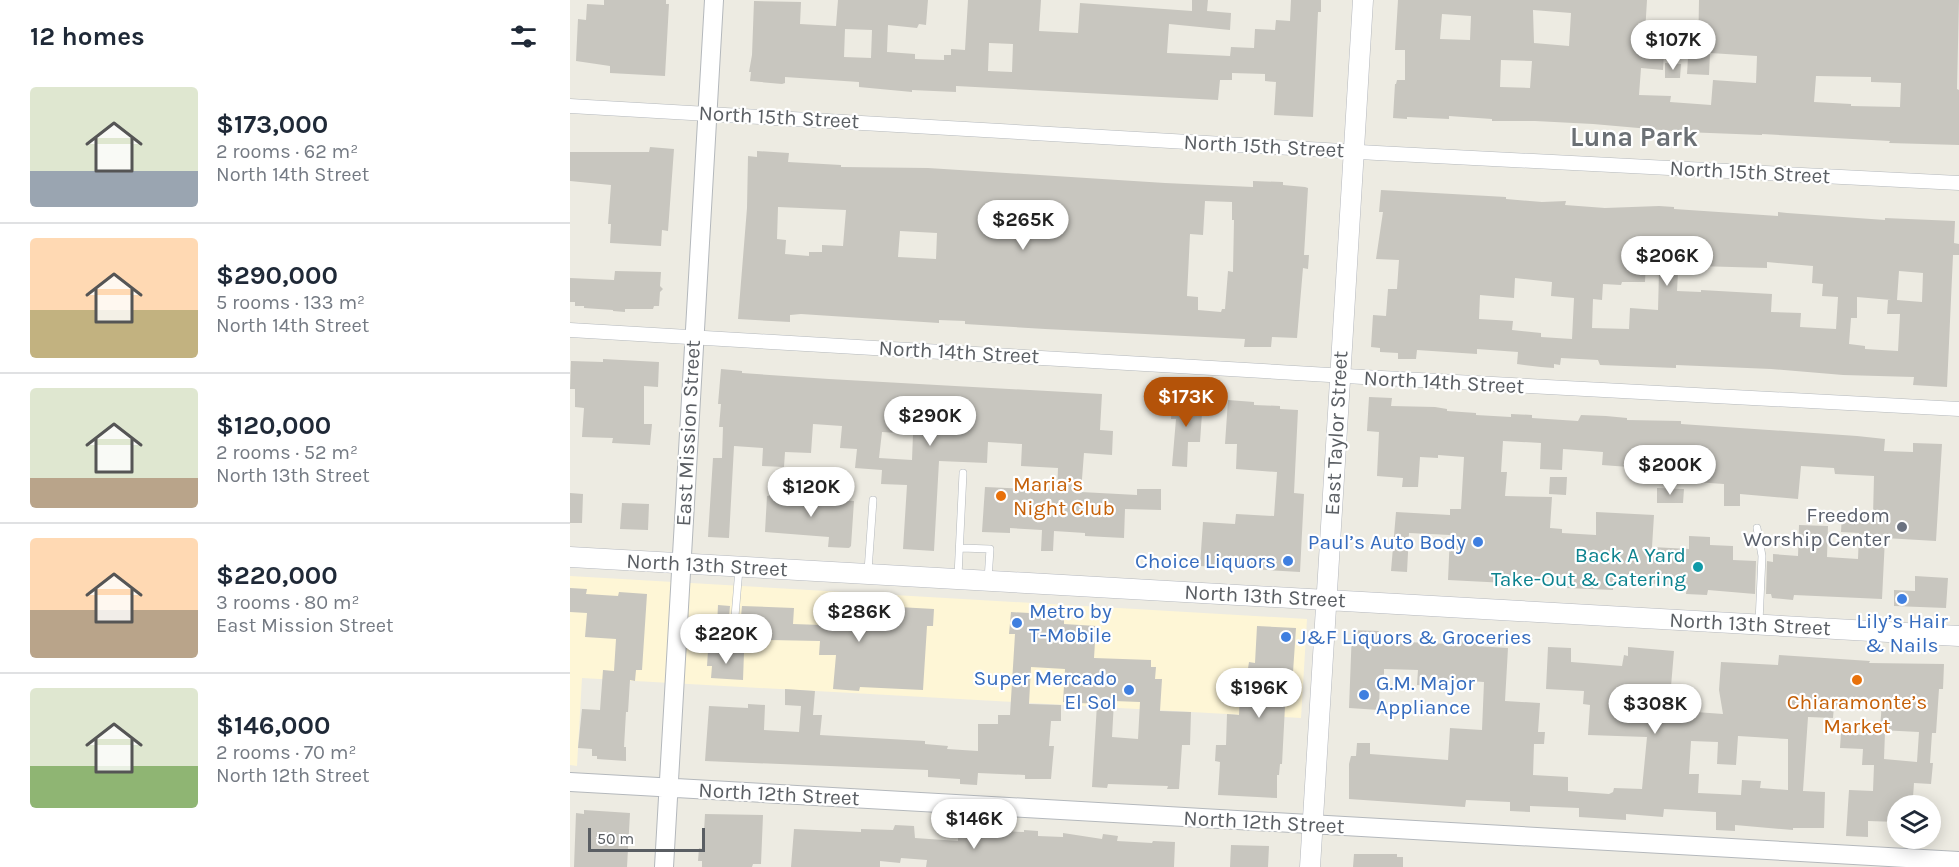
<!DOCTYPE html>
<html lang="en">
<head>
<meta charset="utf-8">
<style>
  :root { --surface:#fff; --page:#f6f6f7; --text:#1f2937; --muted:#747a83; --line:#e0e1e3; --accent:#b45309 }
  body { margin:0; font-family:Karla,sans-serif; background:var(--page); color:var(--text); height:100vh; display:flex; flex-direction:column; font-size:22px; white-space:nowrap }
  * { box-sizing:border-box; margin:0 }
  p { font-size:20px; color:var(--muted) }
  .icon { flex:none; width:33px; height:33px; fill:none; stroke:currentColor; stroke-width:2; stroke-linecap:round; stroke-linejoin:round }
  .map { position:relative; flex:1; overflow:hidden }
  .side { display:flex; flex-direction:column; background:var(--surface); width:570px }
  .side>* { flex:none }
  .buttons { position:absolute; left:1317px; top:795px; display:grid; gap:12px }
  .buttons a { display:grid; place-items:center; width:54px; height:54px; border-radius:50%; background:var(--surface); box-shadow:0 3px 15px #0003; font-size:30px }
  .scale { position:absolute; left:18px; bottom:15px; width:117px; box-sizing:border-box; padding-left:6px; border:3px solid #5a5e63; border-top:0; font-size:16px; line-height:21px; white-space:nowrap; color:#5a5e63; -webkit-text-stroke:4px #fff; paint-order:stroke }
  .price { position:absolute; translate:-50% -51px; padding:0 14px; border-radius:21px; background:#fff; color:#222; font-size:20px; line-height:39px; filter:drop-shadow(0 2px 3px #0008) }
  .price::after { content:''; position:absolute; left:50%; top:36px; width:18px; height:14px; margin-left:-9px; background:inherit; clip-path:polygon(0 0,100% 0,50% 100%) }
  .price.selected { background:var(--accent); color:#fff }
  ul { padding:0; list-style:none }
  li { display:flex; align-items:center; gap:18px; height:150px; padding:0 30px }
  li+li { border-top:2px solid var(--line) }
  li span { display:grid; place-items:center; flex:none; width:168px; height:120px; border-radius:6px; color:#555 }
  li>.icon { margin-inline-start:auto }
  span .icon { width:72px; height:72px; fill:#fffc; stroke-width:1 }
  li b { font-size:26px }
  h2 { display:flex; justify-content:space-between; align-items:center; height:72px; padding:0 30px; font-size:26px }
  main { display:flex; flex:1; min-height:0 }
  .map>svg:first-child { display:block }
</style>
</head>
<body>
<main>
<section class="side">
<h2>12 homes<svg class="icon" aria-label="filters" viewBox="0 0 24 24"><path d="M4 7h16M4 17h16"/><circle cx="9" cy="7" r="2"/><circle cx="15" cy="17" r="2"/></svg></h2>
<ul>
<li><span style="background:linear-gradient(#dfe7d0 70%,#9aa5b1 0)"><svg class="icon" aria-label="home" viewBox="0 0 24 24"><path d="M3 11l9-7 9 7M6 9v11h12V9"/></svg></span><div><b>$173,000</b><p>2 rooms · 62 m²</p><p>North 14th Street</p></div></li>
<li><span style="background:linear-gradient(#ffd9b3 60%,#c2b280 0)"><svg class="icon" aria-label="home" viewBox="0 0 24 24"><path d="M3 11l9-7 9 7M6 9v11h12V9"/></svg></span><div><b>$290,000</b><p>5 rooms · 133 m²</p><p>North 14th Street</p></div></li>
<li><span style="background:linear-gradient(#dfe7d0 75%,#b9a48a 0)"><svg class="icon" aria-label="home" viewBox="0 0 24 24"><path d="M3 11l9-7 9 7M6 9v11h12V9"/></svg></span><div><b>$120,000</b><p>2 rooms · 52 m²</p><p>North 13th Street</p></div></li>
<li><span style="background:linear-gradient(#ffd9b3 60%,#b9a48a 0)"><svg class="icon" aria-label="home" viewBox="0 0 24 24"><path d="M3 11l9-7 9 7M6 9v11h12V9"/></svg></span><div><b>$220,000</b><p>3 rooms · 80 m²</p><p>East Mission Street</p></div></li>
<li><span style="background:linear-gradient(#dfe7d0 65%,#8fb573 0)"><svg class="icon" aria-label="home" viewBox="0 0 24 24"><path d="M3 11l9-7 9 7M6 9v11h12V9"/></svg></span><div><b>$146,000</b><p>2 rooms · 70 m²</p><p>North 12th Street</p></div></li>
</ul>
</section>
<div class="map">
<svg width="1389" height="867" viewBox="0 0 1389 867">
  <rect width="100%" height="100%" fill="#edebe2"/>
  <path fill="#fef6d6" d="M0,576l737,43 -6,99 -719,-40 -5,88 -7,-1z"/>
  <path fill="#c8c6bf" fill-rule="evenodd" d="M34,0h62v4h3l-4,72 -55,-3v-7l-34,-5 2,-42 8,1 1,-16 17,1z
    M268,0h90l-2,25 -7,-1 -2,4 -29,-3 -1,27 28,2v5l29,1v-5h7v-6l14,1 3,-50h73l-2,31 39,2 2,-30 112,8v-11h16l-1,11 24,2 -1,17 -61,-6 -2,29 63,3 1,-9 23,1 1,-19 20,1 1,-10 14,1 1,-21h30v12h-3l-5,105 -39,-2 2,-33 -11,-1v-7l-33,-1v7h-12l-2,20 -262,-14v6l-44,-2v2l-53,-5v-5l-74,-5v6l-3,1 -32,-3 1,-9h-2l3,-17 2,-54 47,1 -1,22 36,2zM275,29l27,1 -1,28 -27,-1zM419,43l24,1 -1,28 -24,-1z
    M828,0h249l-2,33 20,3 -2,34 -22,-2 -2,27 32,1 -1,6 41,3 2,-25 43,3 1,-27 -47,-3 -1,22 -22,-1 1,-16 8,1v-4h2l1,-55h260l-2,89 2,1v55l-70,-2 1,-2 -128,-7v1l-78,-3 -91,-8 -58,-3h-43v-2l-43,-3v3l-42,-2v2l-14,-1 2,-34h1l1,-4h8v-30h-10zM963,10l38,3 -2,33 -35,-3zM872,14l29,2 -1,24 -30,-1zM931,60l31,1 -2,27 -30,-1zM1246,76l55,1v5l30,1 -1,24 -49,-1v-2l-37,-2z
    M1095,63l16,1 -1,14h-15z
    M80,147l24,2 -6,82 -6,-1 -1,16 -51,-3 1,-19h-3l3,-39 -41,-4v-29h79z
    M187,151l32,2 -1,9 53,3v2l87,1 237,15 88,4v-6l30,1v3l22,2 3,1 -4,67h5l-1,14 -5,-1 -6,70 -25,-1 -1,10h-27l1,-8 -200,-10 -80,-5v-3l-26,-1v3l-138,-9 -11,1v7l-52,-3 9,-111 1,-52 9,1zM635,201l27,1v18h2l-1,52 -5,-1 -3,38h-3l-1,3 -23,-2v-13l-11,-1 3,-62 13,1zM208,207l68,3 -3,36 -21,-1v7h-13v4l-24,-2 1,-14 -9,-1zM330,231l37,2 -1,26 -38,-2z
    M811,190l125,7v2l36,3 24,-1 -1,4 40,3 54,-2 15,1v2l104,7v-4l9,1 98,7v-2l70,3 -1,22 5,1v11h-6l-6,132 -34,-2 1,-8 -71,-2 -72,-6 -95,-4v3l-76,-3 -2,-5 -37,-2 -1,7 -6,-1v4l-13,-1 -24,-3 1,-12 -41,-3v5l-60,-4 -1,9h-18v-6l-18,-1v-4l-9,-1 2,-32 13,1 2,-27h9l2,-29 -23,-1 7,-47h-4zM1077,240l49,2 1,24 70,2v-6l46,4 -1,17 11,1 -1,12 16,1 -2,32 -36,-2 1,-14 -30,-1 1,-18 -71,-4v2l-24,-1 1,-19h-19l-1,38 -28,-2 -1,21 -37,-1 1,-29 9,1 1,-16 18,1 1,-3h23zM1329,271l24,2 -1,29 -25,-2zM945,278l37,4 -1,14 23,2 -2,41 -31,-2v-4l-29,-3 1,-9 -34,-2 1,-24 34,3zM1287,297l34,3h-3l-1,14h13l-2,37 -33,-2v-3l-16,-2 2,-26h6z
    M45,271l46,1 -1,14 3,3 -3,3 -1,14h-5l-1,3h-28v3l-12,-1v-1l-29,-2v-2h-9v-4h-5v-24l44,2z
    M33,359l56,3 -1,25 -14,-1v38h8l-2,21 -38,-2 1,-5 -31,-1 2,-29 -9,-1v-18h-5l1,-28 32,1z
    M151,369l21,2v2l87,6 273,15 -2,36 13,1 -1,24 -28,-2 -3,39 56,3v-6h24v21l-36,-1 -1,29 -39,-2v-3l-31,-2 -1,20h-12l1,-21 -32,-2v5l-28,-1 3,-45 72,3 1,-22 -37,-2 1,-22 -34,-2 -1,21 -48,-2 -5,90 -31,-2 4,-64 -26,-1 1,-14 -27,-2 2,-19 -17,-1 2,-22 -29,-2 -2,29 -26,-1 -1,15 -22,-1 1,-18 -29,-2 -5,92 -21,-1 5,-79h9l1,-31h-4l2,-23h-3zM312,432l31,2 -1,26 -33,-2z
    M799,397l23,1 -1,8 44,1 12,2v2l29,2v2l35,2v-3l21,1v3l46,3 3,-6 25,1 21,2v2l54,1v3l176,12 28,3 -1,12 29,1v-9l29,1 -6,97 -51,-3 -3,61 -88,-4 -1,5 -21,-2 -1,-4h-5l1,-33 6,1v-8l25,2 1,-31 29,1 -1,31 31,2 1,-26 -18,-1 1,-18 31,2 1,-40 -39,-2 -1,-6 -33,-2 -3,33 -58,-5v12h-16v-22l-29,-2 2,-23 -39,-2 -2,25 -15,-1 1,-13 -40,-3 1,-13 -40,-3 -1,21 -22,-1 1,-26 -38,-2 -2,31h6l-2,24 47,1 -2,31 12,1v4l34,2v-23l58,3 -2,32 37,2v-13l21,1v8l23,1v14l23,1 -1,33 -47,-4 -1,5 -21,-1 1,-8 -44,-3v4l-30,-2v5l-47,-2v-9l-39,-3v8l-79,-4 2,-45 -41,-2 -2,39 -16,-1 5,-59 54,3v-6h11l3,-52 -26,-2v3l-18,-1 -2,30h-16l1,-9 -26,-2 2,-44 -12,-1z
    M607,398l26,1 -3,43h-12l-1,25 -15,-1 4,-47h-5l1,-15h5z
    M658,400l26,2v3l26,1v3l18,1 -4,83 10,1 -4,78 -100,-6 3,-44 32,2 1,-10 38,2 3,-44 -41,-3 1,-25h-12z
    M980,477h17l-1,18 -17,-1z
    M1087,488l27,1 -1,14h-26z
    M0,493l13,1 -1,29h-12z
    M203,495l81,6 -3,45 -2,2 -21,-1 1,-10 -64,-5 2,-36z
    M52,503l27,1 -1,26 -28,-1z
    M1345,576l33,2 -2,30 -52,-2v-16l21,1z
    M0,588l17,1 -1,5 32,2 1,-4 28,2 -5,76h-6l-1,11 -5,-1 -2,32h-2l-2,35h2v14l-29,-2v-3h-5v-7l-14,-1 4,-39 18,1 3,-40 11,1 2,-32 -31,-2 2,-24 -17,-1z
    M252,604h14l1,12 43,3 1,-13 53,3 -1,17h-6l-4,64 -63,-3 -1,4 -26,-2 3,-34h-17l1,-14 -50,-1v-12l-30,-1 2,-21 52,2 -1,16 28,1z
    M148,605l12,1 -2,21 -11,-1z
    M441,612l53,3v9l32,2 -2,32 57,2v7h5l-1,12h7l-2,32 31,1 -1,33h-8l-3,44h-12l1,-3 -60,-2 -1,4 -15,-1 5,-83 -34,-2 2,-33 -34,-2 -2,37 32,1v16h-10l-2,25h5l-3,33h-26v-4l-47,-2 -1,12 -17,-1v-5l-32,-2v-7l-223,-9 4,-55 39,2v-4l17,1 -1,25 35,2 2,-26 -16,-1v-16l30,2 -2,24h9l-2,20 105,6v3l23,2 -1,3 31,2v-27h20v-9h12l5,-81h-6zM544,701l26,1 -2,37 -26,-2z
    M687,626l39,2 -4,59h-6l-4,77h-2l-1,11h-2v23l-59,-3 2,-33 -5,-1 1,-16h10l1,-31 12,1 2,-40h6l2,-13 6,1z
    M782,630l27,1v2l6,1v7l66,3 1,-5 25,1v6l31,2 -3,53 35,2 -2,29h7l-1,12h-10l-1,31 35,2v14l41,3 4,-2 1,-4 28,1 5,-52 -59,-2 2,-30 -7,-1 1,-13 -38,-2 2,-42 23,1v14l51,4 2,-11 4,1v-9l46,4 -5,59 54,4 -4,-24 2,-28 57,3 1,-10 91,6 -1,2 75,1 -1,25h-4l-3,44h-4l-2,30h3l-2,21 -17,-1 -1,14h-6l-1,6 -6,-1v4h-2v16l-30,-1v16l-22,-1 3,-46 24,1 1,-26h-12l1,-16 -23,-1 1,-15 22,2v-4l22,1 -1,27 33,3 2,-30 -39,-2 2,-29 -27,-1v8l-21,-2 -1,12 -25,-1 -5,74 22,1 -1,36h-31v2l-58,-5v6l-19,-1v-18l-52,-3 -1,8 -37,-3v6l-47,-3v-9l-49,-2v6l-20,-1v-9l-44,-2 -1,7 -116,-8v-35l2,-8h5l1,-13h13v11l78,6 2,-32 32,2 2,-48 -43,-3 -1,8 -23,-2 1,-15 -34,-1v8l-4,-1 -1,34 -30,-2zM1168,736l50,3v51l-28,-2 1,-7 -19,-1 -1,15 -43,-2 1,-19h-10l2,-33 27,1 -1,22 19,1z
    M138,651l36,1 -1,28 -32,-2 1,-12h-5z
    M14,810l46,3 -3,54h-53l2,-54 8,1z
    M135,814l58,1 -2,49h-8l-1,3h-50v-6h-4l1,-13 4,1z
    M325,825l19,1 1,12 43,3v-5l38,2v-5h3v-2l25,1v-2l14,1v5l25,1v-4l39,6 1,-5 15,2 -1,5 35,2 1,-2 22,1 -1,25h-248l1,-7 -26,-2 -1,5 -20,-2v6h-89l3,-38 67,3v-3l32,1z
    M661,845l38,1 -1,21h-38z
    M784,854h43v3h6v10h-50z"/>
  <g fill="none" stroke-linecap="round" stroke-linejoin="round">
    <g stroke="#b4b8bc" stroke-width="8">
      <path id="service" d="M1187,528l5,28 -3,66
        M391,548l29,1 -2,31
        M298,571l5,-71
        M388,576l5,-103
        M163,640l6,-71"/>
    </g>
    <g stroke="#b4b8bc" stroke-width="15">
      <path id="minor" d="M0,106l807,47 582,30
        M0,330l793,47 596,32"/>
    </g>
    <g stroke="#b4b8bc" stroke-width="20">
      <path id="tertiary" d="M0,782l1389,79
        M94,867l50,-867"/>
    </g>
    <g stroke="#b5b8be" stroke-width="21">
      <path id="secondary" d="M0,557l1389,79
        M740,867c20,-289 34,-578 53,-867"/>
    </g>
    <use href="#service" stroke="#fff" stroke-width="7"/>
    <use href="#minor" stroke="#fff" stroke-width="14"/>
    <use href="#tertiary" stroke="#fff" stroke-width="18"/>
    <use href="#secondary" stroke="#fff" stroke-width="20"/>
  </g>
  <g fill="#e8710a" stroke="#fff" stroke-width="2">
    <circle cx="431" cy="496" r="6"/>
    <circle cx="1287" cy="680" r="6"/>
  </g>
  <circle fill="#6b7280" stroke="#fff" stroke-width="2" cx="1332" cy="527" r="6"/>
  <g fill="#3f7fe0" stroke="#fff" stroke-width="2">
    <circle cx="908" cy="542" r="6"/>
    <circle cx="718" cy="561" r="6"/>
    <circle cx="1332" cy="599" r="6"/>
    <circle cx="447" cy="623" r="6"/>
    <circle cx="716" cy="637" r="6"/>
    <circle cx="559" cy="690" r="6"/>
    <circle cx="794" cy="695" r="6"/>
  </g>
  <circle fill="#0f9aa8" stroke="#fff" stroke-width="2" cx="1128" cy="567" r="6"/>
  <g text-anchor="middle" stroke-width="4.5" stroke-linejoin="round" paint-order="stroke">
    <g font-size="21" fill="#5a5e63" stroke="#fff">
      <text transform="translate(209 117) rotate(3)" y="7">North 15th Street</text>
      <text transform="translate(694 146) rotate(3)" y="7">North 15th Street</text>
      <text transform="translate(1180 172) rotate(3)" y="7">North 15th Street</text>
      <text transform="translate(389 352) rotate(3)" y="7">North 14th Street</text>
      <text transform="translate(874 382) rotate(3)" y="7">North 14th Street</text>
      <text transform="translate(118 433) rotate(-87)" y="7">East Mission Street</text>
      <text transform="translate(766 433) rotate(-87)" y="7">East Taylor Street</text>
      <text transform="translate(137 565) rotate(3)" y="7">North 13th Street</text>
      <text transform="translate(695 596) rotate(3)" y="7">North 13th Street</text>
      <text transform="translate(1180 624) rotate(3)" y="7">North 13th Street</text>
      <text transform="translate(209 794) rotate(3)" y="7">North 12th Street</text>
      <text transform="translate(694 822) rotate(3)" y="7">North 12th Street</text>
    </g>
    <g font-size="21" fill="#c56008" stroke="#fff" text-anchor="start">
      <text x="443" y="491">Maria’s<tspan x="443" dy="24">Night Club</tspan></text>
      <text x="1287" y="709" text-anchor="middle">Chiaramonte’s<tspan x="1287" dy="24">Market</tspan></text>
    </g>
    <g font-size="21" fill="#5b616d" stroke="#fff" text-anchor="end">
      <text x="1320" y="522">Freedom<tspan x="1320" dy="24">Worship Center</tspan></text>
    </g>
    <g font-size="21" fill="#366cbe" stroke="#fff" text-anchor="end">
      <text x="896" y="549">Paul’s Auto Body</text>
      <text x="706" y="568">Choice Liquors</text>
      <text x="459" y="618" text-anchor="start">Metro by<tspan x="459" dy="24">T-Mobile</tspan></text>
      <text x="1332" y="628" text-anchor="middle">Lily’s Hair<tspan x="1332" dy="24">&amp; Nails</tspan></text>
      <text x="728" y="644" text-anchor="start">J&amp;F Liquors &amp; Groceries</text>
      <text x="547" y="685">Super Mercado<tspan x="547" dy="24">El Sol</tspan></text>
      <text x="806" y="690" text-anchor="start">G.M. Major<tspan x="806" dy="24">Appliance</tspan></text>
    </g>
    <g font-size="21" fill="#0d838f" stroke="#fff" text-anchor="end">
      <text x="1116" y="562">Back A Yard<tspan x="1116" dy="24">Take-Out &amp; Catering</tspan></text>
    </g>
    <g font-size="27" font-weight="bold" fill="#6b7075" stroke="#fff">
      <text x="1064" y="146">Luna Park</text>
    </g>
  </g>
</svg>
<div class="buttons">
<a><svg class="icon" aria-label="layers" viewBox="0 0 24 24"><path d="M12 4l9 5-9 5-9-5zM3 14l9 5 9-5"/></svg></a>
</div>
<div class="scale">50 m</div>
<b class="price" style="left:1103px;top:71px">$107K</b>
<b class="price" style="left:453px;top:251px">$265K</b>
<b class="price" style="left:1097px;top:287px">$206K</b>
<b class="price selected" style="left:616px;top:428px">$173K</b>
<b class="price" style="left:360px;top:447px">$290K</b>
<b class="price" style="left:1100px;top:496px">$200K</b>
<b class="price" style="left:241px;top:518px">$120K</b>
<b class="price" style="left:289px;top:643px">$286K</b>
<b class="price" style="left:156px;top:665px">$220K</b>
<b class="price" style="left:689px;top:719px">$196K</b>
<b class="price" style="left:1085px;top:735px">$308K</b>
<b class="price" style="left:404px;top:850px">$146K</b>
</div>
</main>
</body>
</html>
